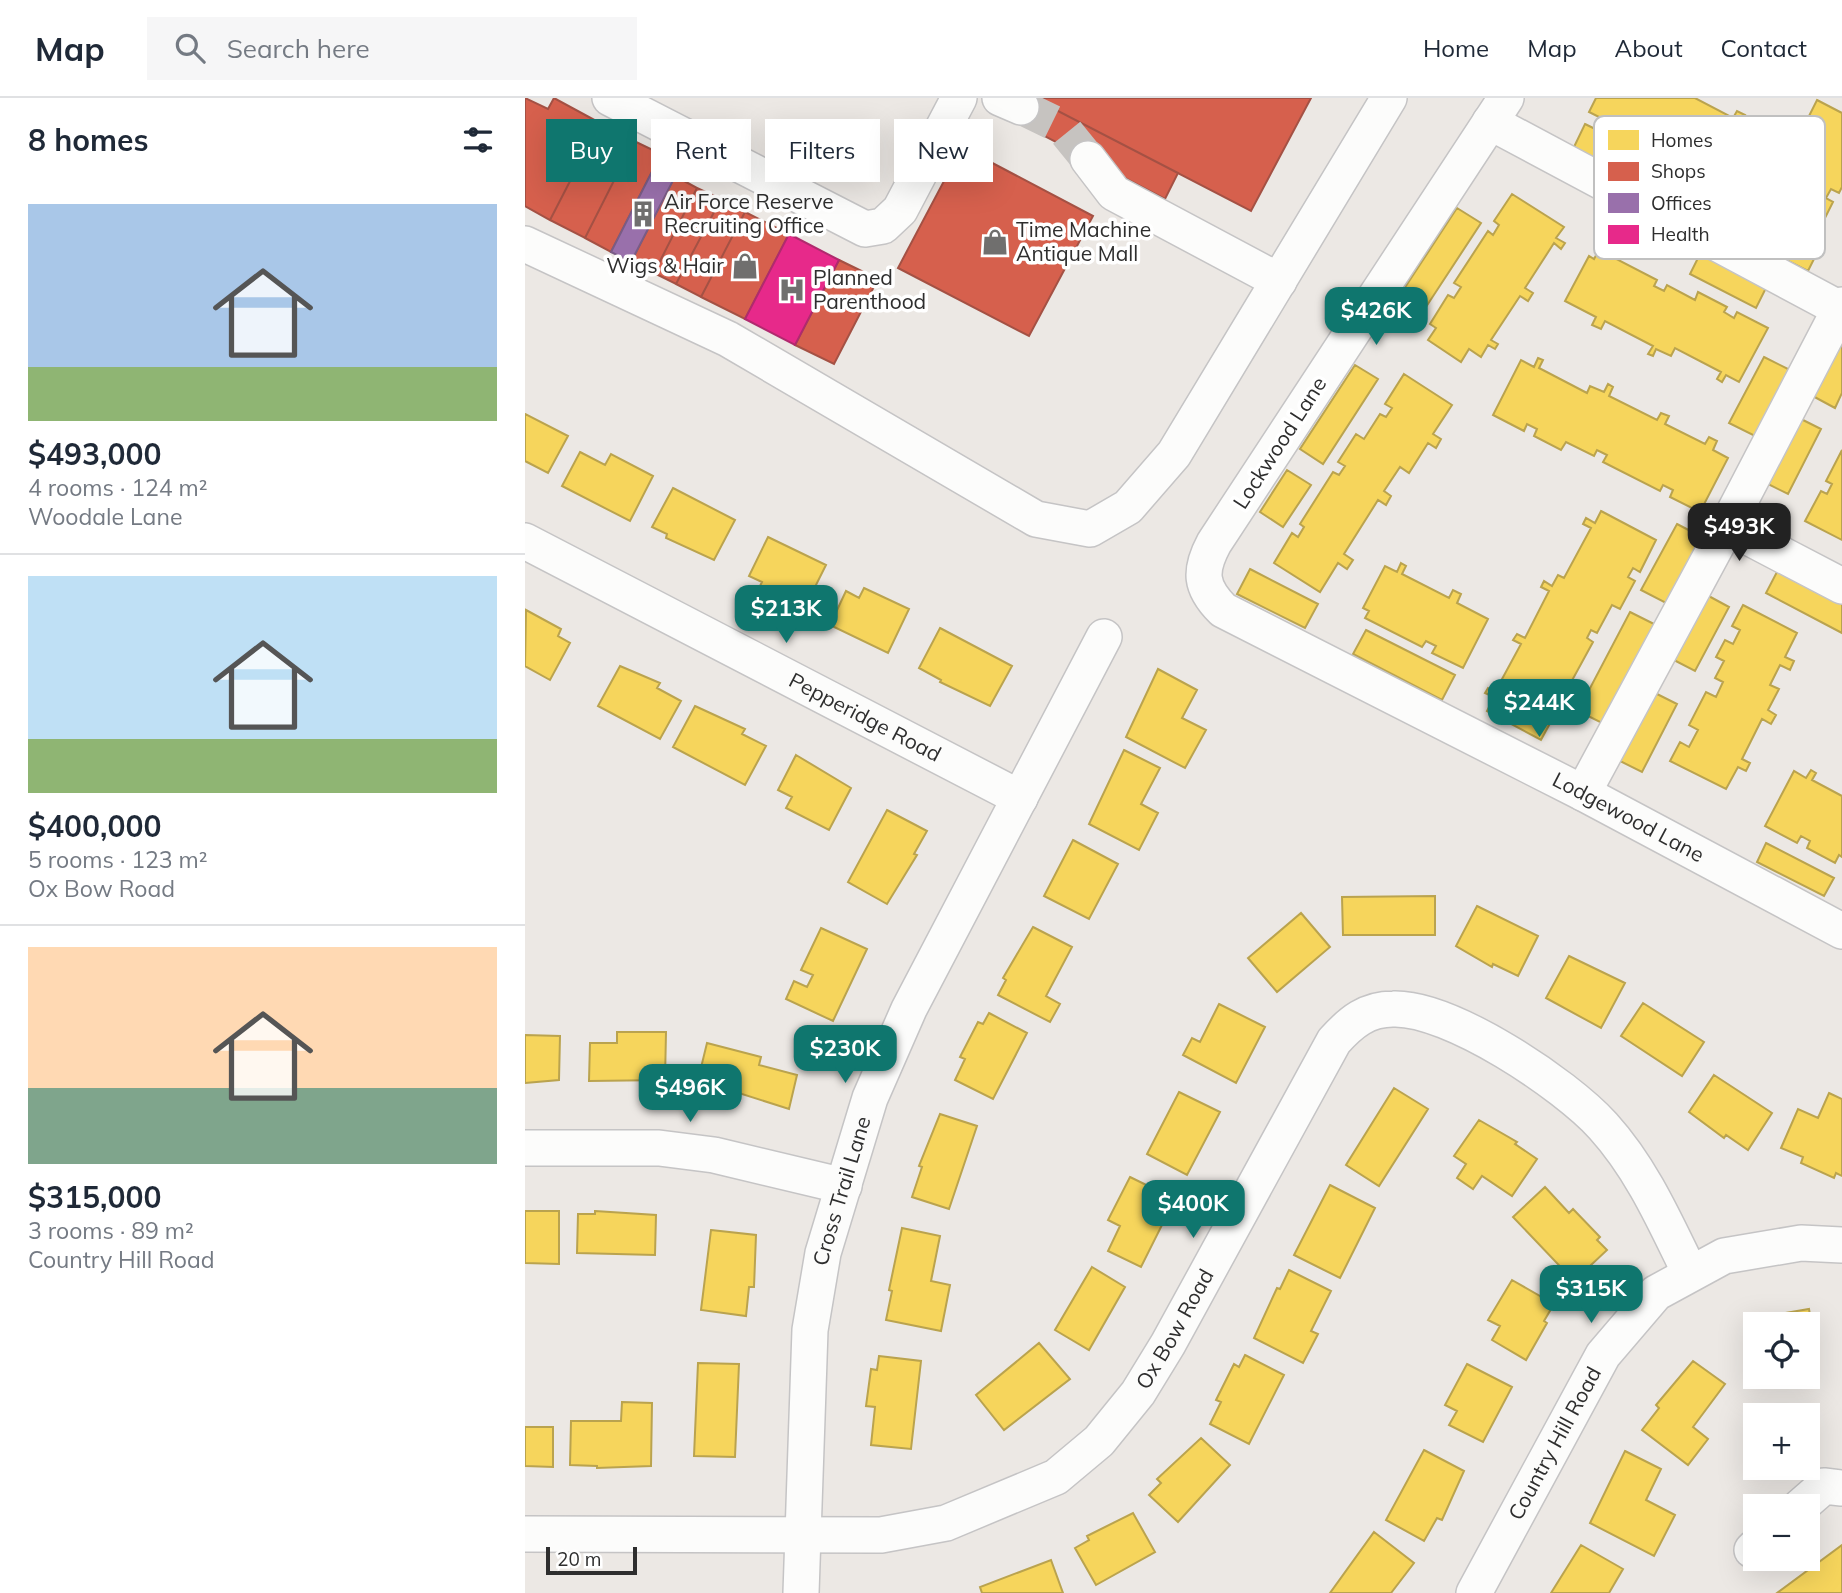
<!DOCTYPE html>
<html lang="en">
<head>
<meta charset="utf-8">
<style>
  :root { --surface:#fff; --page:#f6f6f7; --text:#1f2937; --muted:#747a83; --line:#e0e1e3; --accent:#0f766e }
  body { margin:0; font-family:Mulish,sans-serif; background:var(--page); color:var(--text); height:100vh; display:flex; flex-direction:column; font-size:26px; white-space:nowrap }
  * { box-sizing:border-box; margin:0 }
  p { font-size:23px; color:var(--muted) }
  .icon { flex:none; width:38px; height:38px; fill:none; stroke:currentColor; stroke-width:2; stroke-linecap:round; stroke-linejoin:round }
  .map { position:relative; flex:1; overflow:hidden }
  .side { display:flex; flex-direction:column; background:var(--surface); width:525px }
  .side>* { flex:none }
  .guide { position:absolute; left:21px; top:21px; width:665px; height:63px; display:flex; gap:14px }
  .tools { position:absolute; left:1218px; top:1214px; display:grid; gap:14px }
  .tools a { display:grid; place-items:center; width:77px; height:77px; border-radius:0px; background:var(--surface); box-shadow:0 7px 28px #0002; font-size:35px }
  .scale { position:absolute; left:21px; bottom:18px; width:91px; box-sizing:border-box; padding-left:7px; border:4px solid #2e2e2e; border-top:0; font-size:19px; line-height:24px; white-space:nowrap; color:#2e2e2e; -webkit-text-stroke:5px #fff; paint-order:stroke }
  .price { position:absolute; translate:-50% -60px; padding:0 16px; border-radius:14px; background:var(--accent); color:#fff; font-size:23px; line-height:46px; filter:drop-shadow(0 2px 4px #0008) }
  .price::after { content:''; position:absolute; left:50%; top:42px; width:21px; height:16px; margin-left:-10px; background:inherit; clip-path:polygon(0 0,100% 0,50% 100%) }
  .price.selected { background:#222; color:#fff }
  ul { padding:0; list-style:none }
  li { display:grid; align-content:center; gap:14px; height:371px; padding:0 28px }
  li+li { border-top:2px solid var(--line) }
  li span { display:grid; place-items:center; height:217px; border-radius:0px; color:#555 }
  li>.icon { margin-inline-start:auto }
  span .icon { width:126px; height:126px; fill:#fffc; stroke-width:1 }
  li b { font-size:30px }
  h2 { display:flex; justify-content:space-between; align-items:center; height:84px; padding:0 28px; font-size:30px }
  .pill { padding:0 24px; border-radius:0px; background:var(--surface); box-shadow:0 7px 28px #0002; font-size:24px; line-height:63px }
  .pill.selected { background:var(--accent); color:#fff }
  header { display:flex; align-items:center; gap:42px; box-sizing:border-box; height:98px; padding:0 35px; background:var(--surface); border-bottom:2px solid var(--line) }
  header strong { font-size:33px }
  nav { display:flex; gap:38px; margin-inline-start:auto; font-size:24px }
  .search { width:490px; height:63px; background:var(--page); display:flex; align-items:center; gap:18px; box-sizing:border-box; padding:0 24px; border-radius:0px; color:var(--muted); font-size:26px }
  main { display:flex; flex:1; min-height:0 }
  .map>svg:first-child { display:block }
</style>
</head>
<body>
<header>
<strong>Map</strong>
<div class="search"><svg class="icon" aria-label="search" viewBox="0 0 24 24"><circle cx="10" cy="10" r="6"/><path d="M15 15l6 6"/></svg>Search here</div>
<nav><a>Home</a><a>Map</a><a>About</a><a>Contact</a></nav>
</header>
<main>
<section class="side">
<h2>8 homes<svg class="icon" aria-label="filters" viewBox="0 0 24 24"><path d="M4 7h16M4 17h16"/><circle cx="9" cy="7" r="2"/><circle cx="15" cy="17" r="2"/></svg></h2>
<ul>
<li><span style="background:linear-gradient(#a9c7e8 75%,#8fb573 0)"><svg class="icon" aria-label="home" viewBox="0 0 24 24"><path d="M3 11l9-7 9 7M6 9v11h12V9"/></svg></span><div><b>$493,000</b><p>4 rooms · 124 m²</p><p>Woodale Lane</p></div></li>
<li><span style="background:linear-gradient(#bfe0f5 75%,#8fb573 0)"><svg class="icon" aria-label="home" viewBox="0 0 24 24"><path d="M3 11l9-7 9 7M6 9v11h12V9"/></svg></span><div><b>$400,000</b><p>5 rooms · 123 m²</p><p>Ox Bow Road</p></div></li>
<li><span style="background:linear-gradient(#ffd9b3 65%,#7fa58c 0)"><svg class="icon" aria-label="home" viewBox="0 0 24 24"><path d="M3 11l9-7 9 7M6 9v11h12V9"/></svg></span><div><b>$315,000</b><p>3 rooms · 89 m²</p><p>Country Hill Road</p></div></li>
</ul>
</section>
<div class="map">
<svg width="1317" height="1495" viewBox="0 0 1317 1495">
  <rect width="100%" height="100%" fill="#ece8e4"/>
  <path fill="#f6d55c" stroke="#baa34e" stroke-width="2" d="M1071,0h99l38,20 4,-7 8,4 -5,8 13,7 -27,53 -31,-15 3,-6 -11,-5 -2,5 -56,-29 3,-6 -10,-5 -3,5 -30,-15z
    M1292,2l25,13v74l-3,6 -8,-4 -5,9 7,4 -15,30 -55,-28 7,-12 -9,-4 3,-5 8,5 25,-48 -7,-4 4,-8 7,4z
    M1060,26l45,22 -12,25 -45,-22z
    M987,96l52,33 -8,11 9,5 -4,6 -7,-6 -29,45 8,5 -5,8 -8,-5 -29,44 7,4 -3,5 -7,-4 -7,12 -12,-8 -8,13 -33,-22 8,-12 -6,-4 18,-29 6,3 7,-11 -7,-4 34,-52 5,4 6,-10 -5,-4z
    M932,110l24,15 -55,84 -24,-15z
    M1229,115l66,34 -12,24 -67,-34z
    M1074,152l58,30 -3,6 10,5 3,-6 28,15 3,-8 29,15 -3,5 10,6 3,-6 31,16 -29,54 -13,-7 -4,7 -5,-3 4,-7 -46,-24 -4,8 -15,-7 -3,7 -5,-2 5,-8 -48,-25 -4,8 -9,-4 4,-8 -31,-16 24,-45 5,3z
    M1177,152l66,34 -12,24 -66,-34z
    M1317,231v64l-7,15 -26,-14z
    M1239,259l26,13 -35,66 -26,-13z
    M1013,260l5,2 -4,8 48,25 3,-7 14,6 4,-8 5,3 -4,9 48,24 4,-7 8,3 -4,8 40,20 4,-7 8,4 -4,9 15,8 -28,54 -30,-15 3,-7 -10,-5 -3,6 -57,-29 4,-7 -10,-5 -3,6 -28,-14 -5,8 -27,-14 3,-7 -10,-5 -3,7 -31,-16 28,-55 13,7z
    M830,267l23,14 -55,85 -23,-15z
    M879,276l48,31 -19,29 8,5 -5,9 -8,-5 -19,30 -9,-6 -16,24 7,5 -5,9 -8,-5 -34,54 9,6 -6,9 -9,-6 -18,29 -46,-29 18,-30 6,4 6,-10 -4,-3 33,-52 6,3 6,-9 -7,-4 18,-28 8,5 16,-25 6,3 6,-9 -7,-4z
    M0,316l43,22 -20,37 -23,-12z
    M1272,319l24,12 -33,65 -24,-12z
    M1317,352v90l-37,-19 16,-30 6,3 5,-10 -6,-3z
    M55,354l25,13 6,-11 42,22 -23,45 -68,-35z
    M762,372l24,15 -28,42 -23,-15z
    M148,390l62,32 -21,40 -48,-22 1,-4 -15,-7z
    M1076,413l55,29 -16,32 -7,-4 -5,9 7,4 -15,28 -8,-4 -15,28 -6,-3 -4,8 6,4 -30,55 -6,-3 -5,10 7,3 -18,33 -54,-29 7,-14 -9,-4 3,-5 7,4 26,-48 -8,-4 4,-6 8,4 24,-47 -8,-4 3,-6 8,5 6,-11 6,3 27,-50 -8,-4 3,-6 9,5z
    M1152,426l25,13 -36,66 -25,-13z
    M243,439l58,28 -23,46 -45,-21 4,-8 -13,-6z
    M876,465l5,3 -4,8 47,24 4,-8 8,4 -4,9 31,16 -25,49 -31,-15 4,-7 -10,-5 -4,6 -57,-29 4,-7 -6,-3 22,-42 12,6z
    M1254,470l63,34v31l-76,-40z
    M725,471l68,35 -13,24 -68,-34z
    M339,490l45,21 -21,44 -58,-28 16,-34 13,7z
    M1180,496l24,13 -34,64 -25,-13z
    M1218,507l54,28 -12,24 9,4 -4,9 -10,-5 -10,20 9,4 -11,21 8,5 -5,9 -9,-5 -20,40 8,4 -4,8 -8,-4 -12,22 -56,-28 10,-19 9,5 9,-17 -9,-5 17,-33 10,5 7,-15 -8,-4 9,-17 -8,-4 9,-17 8,4 7,-14 -8,-4z
    M1,512l35,19 -3,7 12,7 -20,37 -25,-14z
    M1105,514l26,13 -52,99 -26,-13z
    M415,530l72,38 -22,40 -50,-24 1,-2 -22,-12z
    M841,532l89,45 -13,25 -89,-46z
    M95,568l40,17 -3,5 24,13 -21,38 -62,-33z
    M633,571l39,21 -15,28 24,12 -21,38 -59,-31z
    M1128,594l24,12 -35,68 -24,-12z
    M170,608l50,23 -3,5 24,12 -21,39 -72,-38z
    M599,652l36,18 -19,36 17,9 -19,37 -50,-26z
    M271,657l55,33 -22,42 -43,-22 6,-11 -14,-7z
    M1286,672l5,3 -4,7 30,16v61l-3,-2 -4,8 -28,-15 3,-7 -9,-5 -4,7 -32,-17 29,-55 12,7z
    M362,712l40,21 -13,23 3,1 -30,49 -39,-22z
    M548,742l45,24 -29,55 -45,-23z
    M1241,745l68,35 -10,18 -67,-34z
    M910,798v39h-92l-1,-38z
    M952,808l61,30 -20,40 -25,-12 -1,3 -36,-21z
    M776,815l29,34 -53,45 -29,-34z
    M508,829l39,20 -26,49 14,8 -10,18 -52,-27 8,-15 -3,-2z
    M296,830l46,21 -34,72 -47,-22 8,-18 13,6 6,-12 -12,-5z
    M1044,858l56,27 -24,45 -55,-30z
    M1118,905l61,39 -22,34 -61,-40z
    M694,906l46,23 -29,56 -53,-28 9,-17 8,4z
    M464,915l38,20 -34,66 -38,-19 10,-21 -5,-2 18,-35 5,2z
    M92,934h49l-1,48 -76,1 1,-38h27z
    M0,937l35,1 -1,44 -34,3z
    M182,945l54,14 -2,8 38,10 -8,34 -91,-29z
    M1189,977l58,38 -24,37 -22,-15 -2,3 -35,-26z
    M869,990l34,21 -49,77 -33,-21z
    M654,994l41,20 -33,63 -40,-21z
    M1304,995l13,6v77l-6,-3 -2,5 -33,-15 2,-6 -22,-9 17,-39 20,9z
    M415,1016l37,12 -28,83 -37,-12 10,-30 -3,-1z
    M954,1022l38,22 -2,2 22,15 -25,37 -30,-20 -9,13 -16,-11 9,-14 -12,-8z
    M605,1079l45,22 -34,68 -33,-16 12,-25 -12,-6z
    M805,1087l45,23 -35,70 -46,-23z
    M1020,1089l24,26 4,-4 27,28 -3,3 10,10 -33,31 -61,-64z
    M0,1113h34v53l-34,-1z
    M70,1113l61,4 -1,40 -78,-2 1,-39h17z
    M377,1130l38,8 -9,45 19,4 -9,46 -55,-11 6,-29 -3,-1z
    M186,1132l45,5 -2,52h-5l-3,29 -45,-6z
    M567,1169l33,20 -36,63 -34,-20z
    M764,1172l42,21 -20,40 7,3 -15,29 -49,-25 23,-50 3,1z
    M987,1182l42,24 -10,17 3,2 -21,37 -34,-20 8,-14 -12,-6z
    M1284,1211l7,42 -8,1v-27h-53v37h-2l-7,-38 16,-3 -1,-4z
    M514,1245l31,36 -66,51 -28,-35z
    M720,1257l39,20 -35,69 -39,-20 11,-22 -5,-2 18,-36 5,3z
    M354,1258l42,5 -10,88 -40,-4 4,-38 -9,-1 5,-37 6,1z
    M1168,1263l32,23 -32,43 15,12 -20,26 -46,-35 17,-22 -3,-3z
    M173,1265l41,1 -4,93 -41,-1z
    M942,1266l45,23 -29,55 -34,-17 8,-14 -12,-6z
    M97,1304l30,1 -1,63 -54,2v-2l-27,-1 1,-44h50z
    M0,1329h28v40l-28,-1z
    M676,1340l29,27 -52,57 -29,-27 12,-12 -4,-4z
    M899,1352l40,21 -22,49 -5,-2 -13,23 -38,-21z
    M1100,1353l36,18 -15,31 29,15 -21,41 -64,-33z
    M608,1415l22,39 -59,33 -21,-37 14,-8 -2,-4z
    M849,1434l40,31 -23,30h-61z
    M1056,1447l42,24 -14,24h-58z
    M1317,1447v48h-65z
    M526,1462l12,33h-81l-2,-6z"/>
  <path fill="#d6604d" stroke="#a45144" stroke-width="2" d="M0,0l23,11 6,-11 46,25 -50,97 -25,-14z
    M508,0h278l-60,113z
    M508,0l145,75 -13,26 -151,-79z
    M75,25l34,18 -49,97 -35,-18z
    M109,43l27,13 -50,98 -26,-14z
    M437,49l131,69 -64,120 -131,-68z
    M150,78l22,12 -43,85 -23,-11z
    M172,90l24,11 -45,85 -22,-11z
    M196,101l24,13 -44,85 -25,-13z
    M220,114l44,22 -44,85 -44,-22z
    M314,162l39,19 -44,85 -39,-19z"/>
  <path fill="#9970ab" stroke="#795c86" stroke-width="2" d="M136,56l20,11 -50,97 -20,-10z"/>
  <path fill="#e7298a" stroke="#b02a6e" stroke-width="2" d="M264,136l50,26 -44,85 -50,-26z"/>
  <g fill="none" stroke-linecap="round" stroke-linejoin="round">
    <path stroke="#c6c3c0" stroke-width="35" stroke-dasharray="35 18" stroke-linecap="butt" d="M496,9l41,20 26,32"/>
    <g stroke="#c5c4c5" stroke-width="38">
      <g id="minor">
        <path d="M85,0l255,131 18,-3 17,-16 59,-112"/>
        <path d="M475,0l21,9"/>
        <path id="s1" d="M981,0l-292,445c-15,28 -14,44 9,67l360,183 259,138"/>
        <path d="M965,24l350,187"/>
        <path d="M563,61l26,34 165,88"/>
        <path d="M0,146l203,95 308,180 54,10 38,-22 46,-53 215,-356"/>
        <path d="M1202,428l115,60"/>
        <path id="s2" d="M0,443l495,257"/>
        <path d="M1058,695l144,-267 115,-221"/>
        <path d="M0,1050h134l55,7 130,31"/>
        <path d="M1275,1409l24,-21 18,2"/>
        <path id="s3" d="M0,1436l356,1 65,-12 110,-46 43,-36 39,-48 30,-49 166,-303c17,-19 33,-32 59,-32 57,-2 172,75 210,117 39,43 62,96 87,147"/>
        <path d="M1227,1452l3,-3"/>
        <path id="s4" d="M276,1495l9,-263 13,-77 47,-155 39,-89 195,-372"/>
        <path id="s5" d="M949,1495l129,-238 53,-62 68,-37 77,-13 41,2"/>
      </g>
    </g>
    <use href="#minor" stroke="#fcfcfb" stroke-width="35"/>
  </g>
  <defs>
    <g id="building-bare" transform="scale(2.1)"><path d="M-4-6H4V6H1V3H-1V6H-4ZM-2.5-4.3h1.7v1.8h-1.7ZM.8-4.3h1.7v1.8H.8ZM-2.5-1h1.7V.8h-1.7ZM.8-1h1.7V.8H.8Z" fill="#706f6e" stroke="#fff" stroke-width="2.5" paint-order="stroke"/></g>
    <g id="shop-bare" transform="scale(2.1)"><path d="M-5-2.5h2.3a2.7 3.5 0 0 1 5.4 0H5L5.5 6h-11ZM-1.5-2.5h3a1.5 2.3 0 0 0-3 0Z" fill="#706f6e" stroke="#fff" stroke-width="2.5" paint-order="stroke"/></g>
    <g id="hospital-bare" transform="scale(2.1)"><path d="M-5-5h3v3.5h4V-5h3V5h-3V1.5h-4V5h-3Z" fill="#706f6e" stroke="#fff" stroke-width="2.5" paint-order="stroke"/></g>
  </defs>
  <g fill-rule="evenodd">
    <use href="#building-bare" x="118" y="116"/>
    <use href="#shop-bare" x="470" y="144"/>
    <use href="#shop-bare" x="220" y="168"/>
    <use href="#hospital-bare" x="267" y="192"/>
  </g>
  <g text-anchor="middle" stroke-width="7" stroke-linejoin="round" paint-order="stroke">
    <g font-size="21" fill="#2e2e2e" stroke="#fff" text-anchor="start">
      <text x="139" y="111">Air Force Reserve<tspan x="139" dy="24">Recruiting Office</tspan></text>
      <text x="491" y="139">Time Machine<tspan x="491" dy="24">Antique Mall</tspan></text>
      <text x="199" y="175" text-anchor="end">Wigs &amp; Hair</text>
      <text x="288" y="187">Planned<tspan x="288" dy="24">Parenthood</tspan></text>
    </g>
    <g font-size="21" fill="#2e2e2e" stroke="#fff">
      <text transform="translate(755 345) rotate(-57)" y="7">Lockwood Lane</text>
      <text dy="7" stroke="none"><textPath href="#s2" startOffset="383">Pepperidge Road</textPath></text>
      <text dy="7" stroke="none"><textPath href="#s1" startOffset="1062">Lodgewood Lane</textPath></text>
      <text dy="7" stroke="none"><textPath href="#s4" startOffset="406">Cross Trail Lane</textPath></text>
      <text dy="7" stroke="none"><textPath href="#s3" startOffset="733">Ox Bow Road</textPath></text>
      <text dy="7" stroke="none"><textPath href="#s5" startOffset="170">Country Hill Road</textPath></text>
    </g>
  </g>
  <rect x="1069" y="18" width="231" height="143" rx="10" fill="#fff" stroke="#c0c0c0" stroke-width="2"/>
  <rect x="1083" y="32" width="31" height="20" fill="#f6d55c"/>
  <rect x="1083" y="64" width="31" height="19" fill="#d6604d"/>
  <rect x="1083" y="95" width="31" height="20" fill="#9970ab"/>
  <rect x="1083" y="127" width="31" height="19" fill="#e7298a"/>
  <g font-size="19" fill="#2e2e2e">
    <text x="1126" y="49">Homes</text>
    <text x="1126" y="80">Shops</text>
    <text x="1126" y="112">Offices</text>
    <text x="1126" y="143">Health</text>
  </g>
</svg>
<div class="tools">
<a><svg class="icon" aria-label="locate" viewBox="0 0 24 24"><circle cx="12" cy="12" r="6"/><path d="M12 2v4M12 18v4M2 12h4M18 12h4"/></svg></a>
<a>+</a>
<a>−</a>
</div>
<div class="scale">20 m</div>
<b class="price" style="left:851px;top:249px">$426K</b>
<b class="price selected" style="left:1214px;top:465px">$493K</b>
<b class="price" style="left:261px;top:547px">$213K</b>
<b class="price" style="left:1014px;top:641px">$244K</b>
<b class="price" style="left:320px;top:987px">$230K</b>
<b class="price" style="left:165px;top:1026px">$496K</b>
<b class="price" style="left:668px;top:1142px">$400K</b>
<b class="price" style="left:1066px;top:1227px">$315K</b>
<div class="guide">
<a class="pill selected">Buy</a>
<a class="pill">Rent</a>
<a class="pill">Filters</a>
<a class="pill">New</a>
</div>
</div>
</main>
</body>
</html>
